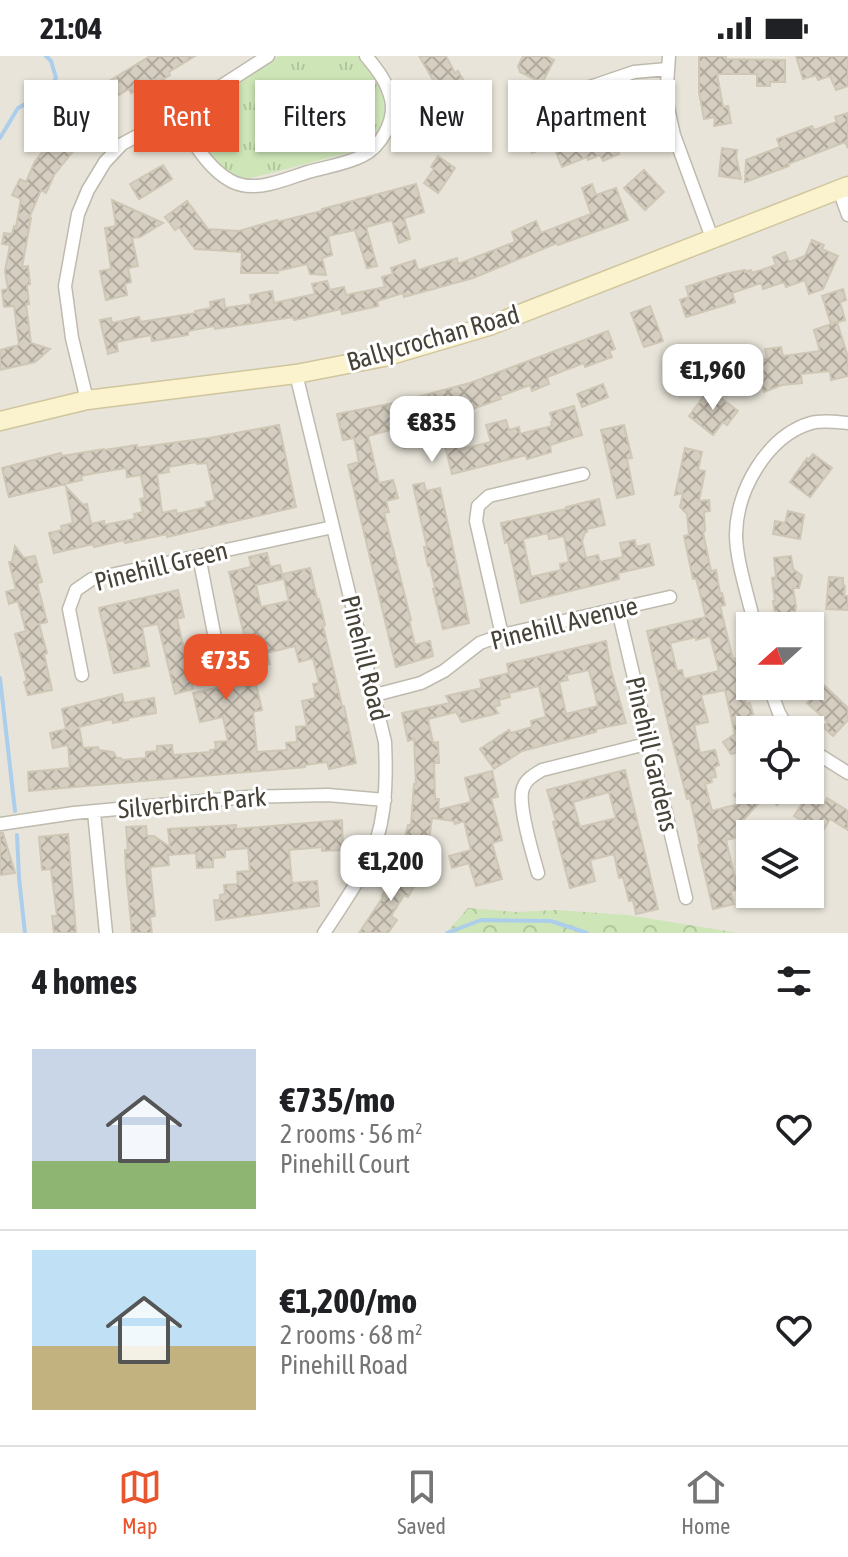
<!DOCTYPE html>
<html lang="en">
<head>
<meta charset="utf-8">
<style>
  :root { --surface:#fff; --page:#f6f6f6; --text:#202124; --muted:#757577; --line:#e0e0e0; --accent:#e9552d }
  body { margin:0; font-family:"Asap Condensed",sans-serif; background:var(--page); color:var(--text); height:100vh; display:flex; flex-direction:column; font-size:30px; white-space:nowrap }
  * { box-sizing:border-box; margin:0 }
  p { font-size:26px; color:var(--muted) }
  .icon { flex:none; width:44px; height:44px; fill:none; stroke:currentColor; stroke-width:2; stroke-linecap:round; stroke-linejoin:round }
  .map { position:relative; height:877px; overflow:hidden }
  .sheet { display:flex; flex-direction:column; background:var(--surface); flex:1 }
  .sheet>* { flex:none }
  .top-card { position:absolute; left:24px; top:24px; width:800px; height:72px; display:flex; gap:16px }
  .needle { width:52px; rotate:249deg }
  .controls { position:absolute; left:736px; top:556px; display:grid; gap:16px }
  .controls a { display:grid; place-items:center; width:88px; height:88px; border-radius:0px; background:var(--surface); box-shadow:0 2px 6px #0004; font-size:40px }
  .price { position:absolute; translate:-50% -68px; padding:0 18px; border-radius:16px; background:#fff; color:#222; font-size:26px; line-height:52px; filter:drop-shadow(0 2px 4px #0008) }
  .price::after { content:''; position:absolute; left:50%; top:48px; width:24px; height:18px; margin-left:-12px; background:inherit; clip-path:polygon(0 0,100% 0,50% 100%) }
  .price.active { background:var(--accent); color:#fff }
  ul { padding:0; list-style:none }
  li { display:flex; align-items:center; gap:24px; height:200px; padding:0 32px }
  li+li { border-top:2px solid var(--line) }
  li span { display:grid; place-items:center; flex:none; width:224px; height:160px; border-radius:0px; color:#555 }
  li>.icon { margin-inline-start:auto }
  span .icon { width:96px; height:96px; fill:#fffc; stroke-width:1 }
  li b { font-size:34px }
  h2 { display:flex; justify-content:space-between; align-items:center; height:96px; padding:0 32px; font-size:34px }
  .chip { padding:0 28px; border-radius:0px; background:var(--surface); box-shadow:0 2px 6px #0004; font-size:28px; line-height:72px }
  .chip.active { background:var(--accent); color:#fff }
  .status { display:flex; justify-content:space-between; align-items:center; height:56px; padding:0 40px; background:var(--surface); direction:ltr }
  .status svg { height:22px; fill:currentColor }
  .menu { display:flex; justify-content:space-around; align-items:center; height:112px; border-top:2px solid var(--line); background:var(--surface); font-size:22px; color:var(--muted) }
  .menu a { display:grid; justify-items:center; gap:4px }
  .menu .active { color:var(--accent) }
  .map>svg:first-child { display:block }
</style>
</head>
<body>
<div class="status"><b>21:04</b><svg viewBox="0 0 49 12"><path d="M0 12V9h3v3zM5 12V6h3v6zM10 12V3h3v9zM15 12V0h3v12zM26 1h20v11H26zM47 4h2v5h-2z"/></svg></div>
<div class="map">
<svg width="848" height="877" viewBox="0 0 848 877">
  <defs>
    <pattern id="grass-tufts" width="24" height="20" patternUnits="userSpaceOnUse" patternTransform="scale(2)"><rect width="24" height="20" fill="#cde5b7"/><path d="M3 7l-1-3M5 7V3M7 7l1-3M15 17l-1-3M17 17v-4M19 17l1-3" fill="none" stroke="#b2c69e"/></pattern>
    <pattern id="forest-crowns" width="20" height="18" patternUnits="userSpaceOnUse" patternTransform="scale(2)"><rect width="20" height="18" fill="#cde5b7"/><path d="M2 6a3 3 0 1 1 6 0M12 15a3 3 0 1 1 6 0" fill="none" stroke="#b2c69e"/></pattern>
    <pattern id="building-cross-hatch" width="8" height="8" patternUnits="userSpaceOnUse" patternTransform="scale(2)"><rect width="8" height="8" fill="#d5cec1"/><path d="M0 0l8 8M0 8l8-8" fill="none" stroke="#afa99e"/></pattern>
  </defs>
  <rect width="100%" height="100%" fill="#f4f2eb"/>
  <path fill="#e8e4d9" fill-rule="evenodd" d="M0,0h848v877h-848zM750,570h60v60h-60zM750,674h60v60h-60zM750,778h60v60h-60z"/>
  <path fill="url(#grass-tufts)" d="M279,0h82c26,32 39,73 -6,95l-96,25 -16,3 -25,-12 -6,-6 -21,-37v-8l10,-13z"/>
  <path fill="url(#forest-crowns)" d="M468,852l49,4 40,-2 70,5 112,18h-293z"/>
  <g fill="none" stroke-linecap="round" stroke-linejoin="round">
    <path stroke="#adceeb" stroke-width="4" d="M0,82l18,-30 29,-16 9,-14 -5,-17 -5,-5
      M0,622l15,133
      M17,779l2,43 6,55
      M447,877l34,-13 70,1 36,12"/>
  </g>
  <path fill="url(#building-cross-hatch)" stroke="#cfc7b5" stroke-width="2" fill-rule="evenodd" d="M150,0h45l-26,16 1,3 -13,8 -3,-4 -23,14 -2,-4 -25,15 5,5 -34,33 3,3 -24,30 -8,18 -5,-3 -12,28h2l-9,49 6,-1 2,18 -3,1 2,19h-3l5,39 19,6 -15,13 -35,8v-20l19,-5 -5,-39 -10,1 -2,-17 6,-1 -3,-18 5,-26 -8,-1 2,-11 8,1 2,-8 2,1 5,-28 -9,-4 8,-16 6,3 9,-21 12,-15 3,2 30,-36 -9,-18 19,9 18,-17 -2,-3z
    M419,0h27l9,17 3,-2 15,26 2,15h-4l-10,38 -16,-4 4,-18 -3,-1 4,-18z
    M523,0h23l8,4 -12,23 -22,-11 -2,-6z
    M699,0h27v3l59,1v22h-15v4h-13v-12h-40l6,33 5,-1 3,17 -17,3 1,-9 -11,2 -5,-27z
    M796,0h52v30l-12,4 -6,-14 -12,4 -2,-5 -13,4z
    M548,37l14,37 36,-15 32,-9 8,27 -25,7 6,14 -16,7 -3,-6 -12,5 -1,-3 -25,10 -9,-22 -21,8 -7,-19 15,-6 -11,-28z
    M848,57v35l-3,-6 -57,22 1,2 -44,16 1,-22 34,-13 -3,-8 35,-13 2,4 23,-8 -2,-5z
    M722,92l15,2 -1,6 5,23 -22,-3z
    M438,100l17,12 -17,25 -14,-10 10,-14 -3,-2z
    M163,109l9,14 -33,20 -9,-15z
    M644,114l20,22 -19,18 -21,-22z
    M416,128l8,28 -20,6 6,21 -11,4 -7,-23 -26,7 11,39 -10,2 -12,-38 -27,6 4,19 -10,3 4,17 -16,-1 -3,-10 -30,7 1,2h-37l1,-21 -47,-3 -16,-22 -4,3 -10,-13 22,-16 21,28 31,2 38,-11v2l45,-11v-2z
    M592,128l4,11 20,-7 12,32 -70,25 -1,-2 -84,35 -69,19 -1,-4 -26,8 1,5 -36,8 -1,-5 -47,11 -1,-3 -78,12 -1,-3 -26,5v4l-36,6 -1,-6 -35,7 2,9 -10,3 -8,-34 11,-2 1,5 27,-6 1,5 56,-9 -1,-2 16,-3 -1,-6 14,-3 1,9 27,-4 -2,-9 22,-4 2,12 41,-9 -3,-10 15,-3 3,9 14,-3 2,8 39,-8 -3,-10 11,-3 -2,-6 24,-8 3,10 39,-12 1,6 57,-22 -3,-10 24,-11 5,12 50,-19 -9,-26z
    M112,144l51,23 -23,14 -8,1 6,28 -10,2 3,14 -6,2 2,11 -21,5 -6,-29 11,-2 -6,-41 11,-2z
    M812,184l12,5 -2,4 16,7 -15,33 -14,5 -4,-14 -19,7 -2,-5 -21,7 -2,-6 -29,10 3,9 -49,15 -6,-17 9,-3 -3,-10 39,-13 20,-4v2l6,-2 1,3 24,-8 -3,-8 12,-5 4,10 16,-6z
    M843,233l3,11 -6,2 5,18 -14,4 -9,-28z
    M650,250l13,35 -19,6 -13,-34z
    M837,266l11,35v19l-17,4 -1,-9 -29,3 1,9 -20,2 -18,7 -2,-6 -17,6 -6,-16 11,-3 -3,-8 20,-7 -2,-9 16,-2 2,9 37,-5 -6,-21z
    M608,275l7,18 -6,2 3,6 -27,10 -1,-4 -37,14 2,7 -17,7 -2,-6 -30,11 1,3 -29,10v-1l-45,12 5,20 -28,8 -6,-20 -30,8 11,47 14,-3 5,18 -12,3 3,11 -5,1 27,107h-2l6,25 15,-4 3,15 -37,11 -48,-202 11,-3 -5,-24 -11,2 -6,-26 57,-11 76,-20z
    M603,328l5,13 -26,10 -5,-13z
    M709,333l29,22 -11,14 -4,-3 -10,13 -24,-19z
    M574,350l8,29 -32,10 1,7 -24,7 -1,-4 -74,19 -7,-27 12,-3 1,6 33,-8 -5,-17 20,-5 3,10 10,-3 1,7 32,-8 -1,-4 2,-1 -3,-8z
    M279,369l17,82 -129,30v-3l-42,9 -1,-3 -30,7 -1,-3 -39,9 -5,-20 13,-3 -1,-4 12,-3 -7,-36 17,18 4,-1 4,20 13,-3v4l31,-6 -1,-5 9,-2 -3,-13 5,-1 -4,-23 -14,2 -1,-9 -30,5 -15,3 1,4 -73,17 -7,-29 59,-15 1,3 42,-7 1,1 32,-5v3l27,-4 45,-6zM196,406l1,2 10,-1 8,37 -9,2 1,5 -30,7 -1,-4 -14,3 -5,-39 12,-2 -1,-5z
    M624,369l8,33 -5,1 7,35 -17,4 -16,-68z
    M685,392l17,4 -4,18 7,1 -6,30 10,-1 1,11 -6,1 1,19 -2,1 8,39 5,-1 4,23h2l3,12 -5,1 13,53 6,-1 3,11 -4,1 8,34 4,-1 3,11 -3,1v57l-11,-20 -8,2 -8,-12 12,-8 -10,-44 -24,5 7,27 -14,3 6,28 15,-3 4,15 -5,2 2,10 -5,1 1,4 -7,2 7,27 30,-8 -8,-8 16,-14v9h40l-13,15 -11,-10 -29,32 2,10 -13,3 12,50 -7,1 3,13 -21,5 -15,-64 2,-1 -10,-46 -3,1 -17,-68 -23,-100 59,-14 -10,-39 -3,1 -9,-43 5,-1 -2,-21 -7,-7 3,-14 -8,2zM710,580l9,35 -35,8 -2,-9 -5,1 -7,-28 26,-6v3z
    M813,398l19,14 -22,29 -20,-15 17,-24 2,1z
    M424,427l2,8 14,-3 29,135 -26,6 -10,-40 2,-1 -5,-22h-2l-4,-19h3l-14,-62z
    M599,443l6,26 -18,4v3h-2l-3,9 4,17 12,-3 2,7 23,-5 -3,-14 15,-3 1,7 13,-3 5,21 -36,8 1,6 -98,24 -13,-61 -3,1 -4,-20 65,-14v-2zM548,477l1,6 15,-3 5,26 -9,2 1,6 -30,7 -8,-38z
    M788,455l16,4 -4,24 -27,-5 2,-13 10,2z
    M15,490l9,12 11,-2 7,26 -5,1 10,39 -8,2 8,29 -3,1 8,36 -24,5 -4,-13 3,-1 -12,-47 11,-3 -8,-30 -9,3 -3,-12 10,-3 -7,-27h3z
    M267,497l3,14 10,-2 3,14 -27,6 5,22 28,-6 -6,-27 27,-6 7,31h2l6,26 -2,1 19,80h2l12,57 -27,6 -2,-7 -22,3v2l-276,24 -1,-19 42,-4 -2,-23 -15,3 -3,-15 16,-4 -4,-20 60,-15 2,9 30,-5 2,15 -28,5v2l-15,3 -1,-4 -33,8 4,21 15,-1 1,3 14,2 4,6h4l1,2 24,-2v-6l11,-1v-5l15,-1 1,10 37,-3v-2l6,-1 -1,-7 13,-1 -5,-24 -23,5 -7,-29 62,-13 7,30 -9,2 4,40 30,-2 -1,-7 11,-1 -1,-15 11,-1 -5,-25 14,-3 -3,-14 6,-1 -6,-25 -14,4 -4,-16 -28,7 3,11 -18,4 -23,-96 22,-5 -2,-10z
    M791,500l2,13 9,7 -3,12h-6l3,19 -4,19h-11l-2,-12 -4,1 -2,-14h2l-3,-23 4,-1 -2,-19z
    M829,521l14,1v7l2,1 -1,10h4v14l-22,-1z
    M178,534l6,27 -7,2 16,70 -18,5 -17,-70 -16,3 7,39 -35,7 -15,-65z
    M606,585l5,29 15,53 -30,6v3l-74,19 -28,18 -14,-20 29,-19 2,3 21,-6 -1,-6 15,-4 -7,-31 -30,7 1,4 -11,3 1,5 -6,2 4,6 -36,9 -6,-10 -28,7 5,24 5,-1 1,21h-5l1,36h4l-1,11 33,-8 -6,-24 27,-7 6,26 -7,1 11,42 -10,3 10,36 -26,7 -7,-23 -17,5 -3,-12 22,-6 -7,-29 -9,3 -1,-3 -22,-3 -5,36 -25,-6 6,-23h3l3,-41h2l-2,-45 -6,2 -6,-28 48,-10 -4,-7 36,-8 -2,-8 29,-7 -2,-9zM589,614l9,36 -32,8 -7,-32 9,-2 -2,-5z
    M824,629l24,23v12l-15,16 -10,-9 5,-5 -21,-19z
    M625,714l33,139 -22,5 -3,-14 -4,1 -6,-24 -4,1 -5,-24 -24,6 5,21 -25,7 -17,-66 3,-1 -9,-31zM609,736l7,26 -36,9 -7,-25z
    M807,740l16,10 4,-8 21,13v19l-18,-11 -6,10 -15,-9 -2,4 -13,-8z
    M342,764l1,30 -21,1v-4l-33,3 3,33 25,-2 2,25 -103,14 -2,-20h6v-5l5,-1 -1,-9 14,-1 -1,-12 13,-1 -2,-23 -23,2v7l-12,1v9l-16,1 -1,-15 -28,2 1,10 -19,2 5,49 -5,1 2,16h-20l-6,-61 -1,-22h3l-2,-23 20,-1 1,10h7l16,11 -2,-18 68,-4v4z
    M0,777h3l12,40 -15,2z
    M68,778l8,99h-22l-2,-17h5l-6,-47 -9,1 -3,-33z
    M409,811l12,7 -13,23 -4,-2 -13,21 6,4 -9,13h-29l24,-36 -1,-1 13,-23 8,4z"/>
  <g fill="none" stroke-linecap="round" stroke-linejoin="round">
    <g stroke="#bfbaae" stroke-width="15">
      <path id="street" d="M669,0l-3,43 8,36 38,103
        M581,34l53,-18 33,-3
        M176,59c15,22 30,53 55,66 24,13 54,-2 77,-9 18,-5 38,-8 54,-16 19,-9 34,-36 29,-57 -4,-17 -14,-30 -25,-43
        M839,134l9,25
        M296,318l89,368c2,43 1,89 -21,128 -12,21 -26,42 -40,63
        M87,344l-15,-62 -7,-52 13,-72 10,-24 17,-28 17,-18 54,-29 92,-59
        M199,500l20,103
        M618,554l68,288
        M755,570c-6,-26 -19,-66 -19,-91 0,-44 31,-99 75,-112 11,-3 26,-1 37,0
        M502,579l-26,-114 2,-15 11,-10 94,-22
        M82,619l-13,-66 7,-19 16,-11 241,-52
        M769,630l10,27 10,17
        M375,639l46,-12 23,-12 36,-28 22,-8 168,-38
        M810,693l38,24
        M94,756l12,121
        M0,768l74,-11 173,-16 81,-2 57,5
        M538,817c-5,-18 -21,-69 -15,-85 3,-9 11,-13 19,-18l108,-27"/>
    </g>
    <g stroke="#d0c69e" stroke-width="21">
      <path id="secondary" d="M0,365l87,-21 209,-26 88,-17 105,-31 359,-140"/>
    </g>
    <use href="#street" stroke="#fff" stroke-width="12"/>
    <use href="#secondary" stroke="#fbf3ce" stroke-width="18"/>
  </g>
  <g text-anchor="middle" stroke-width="6" stroke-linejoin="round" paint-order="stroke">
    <g font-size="26" fill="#484339" stroke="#fff">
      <text transform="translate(433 282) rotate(-16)" y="9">Ballycrochan Road</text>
      <text transform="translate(161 510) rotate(-14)" y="9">Pinehill Green</text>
      <text transform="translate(564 567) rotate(-14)" y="9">Pinehill Avenue</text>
      <text transform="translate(365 602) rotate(76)" y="9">Pinehill Road</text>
      <text transform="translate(652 698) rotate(77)" y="9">Pinehill Gardens</text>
      <text transform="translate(192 747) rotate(-5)" y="9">Silverbirch Park</text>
    </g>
  </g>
</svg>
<div class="controls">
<a><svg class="needle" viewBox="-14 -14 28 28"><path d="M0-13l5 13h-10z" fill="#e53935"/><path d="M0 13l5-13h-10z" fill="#757577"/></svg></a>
<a><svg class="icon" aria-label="locate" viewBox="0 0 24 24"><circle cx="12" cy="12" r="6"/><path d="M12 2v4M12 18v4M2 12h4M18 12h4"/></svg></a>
<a><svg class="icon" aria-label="layers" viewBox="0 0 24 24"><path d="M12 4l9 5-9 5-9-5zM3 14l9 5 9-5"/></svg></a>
</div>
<b class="price" style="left:713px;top:356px">€1,960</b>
<b class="price" style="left:432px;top:408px">€835</b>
<b class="price active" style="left:226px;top:646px">€735</b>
<b class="price" style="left:391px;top:847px">€1,200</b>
<div class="top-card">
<a class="chip">Buy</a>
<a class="chip active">Rent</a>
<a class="chip">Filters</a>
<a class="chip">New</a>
<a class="chip">Apartment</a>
</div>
</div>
<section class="sheet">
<h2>4 homes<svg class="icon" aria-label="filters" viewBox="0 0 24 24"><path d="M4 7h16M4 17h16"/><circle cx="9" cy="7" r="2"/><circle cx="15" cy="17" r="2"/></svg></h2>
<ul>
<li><span style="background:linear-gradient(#c9d6e8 70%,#8fb573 0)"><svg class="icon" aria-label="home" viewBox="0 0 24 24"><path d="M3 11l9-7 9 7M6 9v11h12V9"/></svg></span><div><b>€735/mo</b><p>2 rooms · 56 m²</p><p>Pinehill Court</p></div><svg class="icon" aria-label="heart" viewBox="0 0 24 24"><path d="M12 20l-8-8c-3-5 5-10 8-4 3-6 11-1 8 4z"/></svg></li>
<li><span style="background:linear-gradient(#bfe0f5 60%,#c2b280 0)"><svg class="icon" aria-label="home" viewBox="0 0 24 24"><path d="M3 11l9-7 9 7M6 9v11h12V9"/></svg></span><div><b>€1,200/mo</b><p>2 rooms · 68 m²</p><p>Pinehill Road</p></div><svg class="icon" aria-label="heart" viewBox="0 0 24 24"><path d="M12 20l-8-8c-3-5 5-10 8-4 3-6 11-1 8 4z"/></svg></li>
</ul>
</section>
<nav class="menu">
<a class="active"><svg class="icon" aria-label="map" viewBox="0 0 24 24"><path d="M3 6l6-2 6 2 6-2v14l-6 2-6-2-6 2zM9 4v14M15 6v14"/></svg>Map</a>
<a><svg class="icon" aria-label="saved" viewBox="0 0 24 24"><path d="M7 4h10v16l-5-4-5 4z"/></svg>Saved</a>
<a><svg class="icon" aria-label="home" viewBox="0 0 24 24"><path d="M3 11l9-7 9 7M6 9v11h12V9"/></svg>Home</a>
</nav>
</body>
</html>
